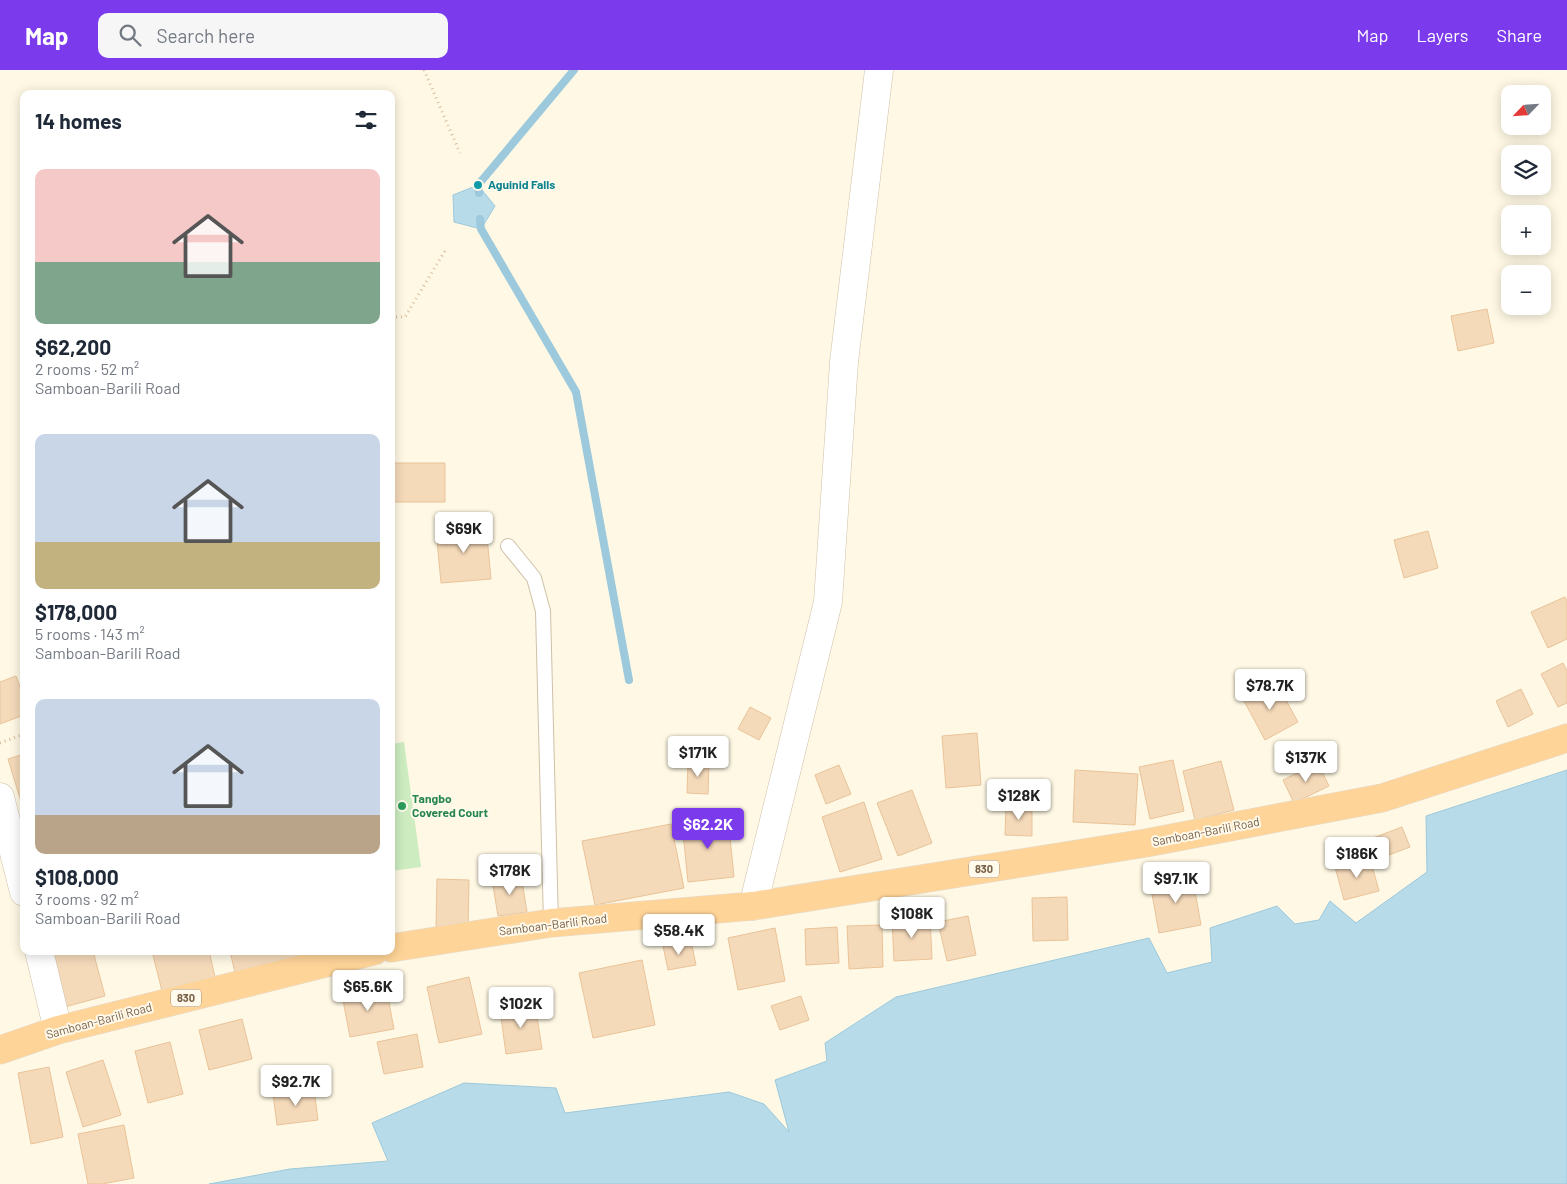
<!DOCTYPE html>
<html lang="en">
<head>
<meta charset="utf-8">
<style>
  :root { --surface:#fff; --page:#f6f6f7; --text:#1f2937; --muted:#747a83; --accent:#7c3aed }
  body { margin:0; font-family:Barlow,sans-serif; background:var(--page); color:var(--text); height:100vh; display:flex; flex-direction:column; font-size:19px; white-space:nowrap }
  * { box-sizing:border-box; margin:0 }
  p { font-size:16px; color:var(--muted) }
  .icon { flex:none; width:28px; height:28px; fill:none; stroke:currentColor; stroke-width:2; stroke-linecap:round; stroke-linejoin:round }
  .map { position:relative; flex:1; overflow:hidden }
  .side { position:absolute; left:20px; top:20px; width:375px; height:865px; display:flex; flex-direction:column; background:var(--surface); border-radius:10px; box-shadow:0 2px 12px #0003 }
  .side>* { flex:none }
  .needle { width:32px; rotate:245deg }
  .fabs { position:absolute; left:1501px; top:15px; display:grid; gap:10px }
  .fabs a { display:grid; place-items:center; width:50px; height:50px; border-radius:10px; background:var(--surface); box-shadow:0 2px 12px #0003; font-size:25px }
  .price { position:absolute; translate:-50% -42px; padding:0 11px; border-radius:5px; background:#fff; color:#222; font-size:16px; line-height:32px; filter:drop-shadow(0 1px 2px #0008) }
  .price::after { content:''; position:absolute; left:50%; top:30px; width:15px; height:11px; margin-left:-8px; background:inherit; clip-path:polygon(0 0,100% 0,50% 100%) }
  .price.selected { background:var(--accent); color:#fff }
  ul { padding:0; list-style:none }
  li { display:grid; align-content:center; gap:10px; height:265px; padding:0 15px }
  li span { display:grid; place-items:center; height:155px; border-radius:10px; color:#555 }
  li>.icon { margin-inline-start:auto }
  span .icon { width:90px; height:90px; fill:#fffc; stroke-width:1 }
  li b { font-size:21px }
  h2 { display:flex; justify-content:space-between; align-items:center; height:60px; padding:0 15px; font-size:21px }
  header { display:flex; align-items:center; gap:30px; box-sizing:border-box; height:70px; padding:0 25px; background:var(--accent); color:#fff }
  header strong { font-size:24px }
  nav { display:flex; gap:28px; margin-inline-start:auto; font-size:18px }
  .search { width:350px; height:45px; background:var(--page); display:flex; align-items:center; gap:12px; box-sizing:border-box; padding:0 18px; border-radius:10px; color:var(--muted); font-size:19px }
  .map>svg:first-child { display:block }
</style>
</head>
<body>
<header>
<strong>Map</strong>
<div class="search"><svg class="icon" aria-label="search" viewBox="0 0 24 24"><circle cx="10" cy="10" r="6"/><path d="M15 15l6 6"/></svg>Search here</div>
<nav><a>Map</a><a>Layers</a><a>Share</a></nav>
</header>
<div class="map">
<svg width="1567" height="1114" viewBox="0 0 1567 1114">
  <rect width="100%" height="100%" fill="#fef8e4"/>
  <path fill="#cdedc1" d="M404,672l17,125 -30,4v-127z"/>
  <path fill="#b7dbe9" stroke="#9cc9dc" d="M478,115l17,21 -14,23 -27,-7 -1,-27z
    M1567,700v414h-1358l81,-15 98,-8 -16,-38 92,-40 92,5 9,25 164,-21 35,12 25,28 -14,-52 52,-19 -2,-18 71,-46 253,-59 18,35 45,-11 -2,-34 67,-22 18,18 24,-4 11,-19 26,22 71,-51 -1,-56z"/>
  <g fill="none" stroke-linecap="round" stroke-linejoin="round">
    <path stroke="#9cc9dc" stroke-width="8" d="M479,123l-1,-8 96,-115
      M480,149l1,10 95,163 53,288"/>
  </g>
  <path fill="#f5daba" stroke="#e9c399" d="M1487,239l7,34 -36,8 -7,-35z
    M394,393h51v39h-51z
    M486,456l5,53 -50,4 -5,-53z
    M1428,461l10,37 -34,10 -10,-38z
    M1565,527l2,4v38l-19,9 -17,-36z
    M1563,593l4,8v32l-9,4 -17,-33z
    M16,606l8,21v18l-24,9v-42z
    M1276,612l22,40 -33,18 -22,-41z
    M1521,619l12,25 -25,13 -12,-26z
    M750,637l21,11 -12,22 -21,-11z
    M977,663l4,52 -35,3 -4,-52z
    M24,684v53l-1,1 -15,-49z
    M1173,690l11,51 -34,8 -11,-52z
    M1221,691l13,49 -39,10 -12,-49z
    M688,692l21,1 -1,31 -21,-1z
    M1318,693l11,23 -35,17 -11,-23z
    M839,695l12,29 -25,10 -11,-29z
    M1075,700l63,4 -3,51 -62,-3z
    M912,720l20,53 -34,13 -21,-53z
    M864,732l18,57 -42,13 -18,-55z
    M1006,736h26v30l-27,-1z
    M728,747l6,60 -46,5 -6,-59z
    M671,754l13,64 -89,17 -13,-64z
    M1402,757l8,20 -29,11 -8,-20z
    M1370,788l9,33 -35,9 -9,-33z
    M521,805l6,37 -29,4 -6,-37z
    M1192,805l9,50 -42,8 -9,-50z
    M437,809l32,1 -1,49 -32,-1z
    M1067,827l1,43 -35,1 -1,-43z
    M968,846l8,39 -29,6 -9,-39z
    M930,847l2,42 -38,2 -2,-42z
    M882,855l1,42 -34,2 -2,-43z
    M837,857l2,36 -33,2 -1,-36z
    M775,858l10,53 -47,9 -10,-52z
    M691,871l5,24 -28,5 -5,-24z
    M63,881h30l12,45 -44,12 -14,-52z
    M152,881h57l6,26 -53,14z
    M230,881h81l1,5 -77,17z
    M642,890l13,65 -62,13 -14,-65z
    M469,907l13,57 -43,9 -12,-56z
    M386,917l8,42 -44,8 -8,-42z
    M801,926l8,24 -29,10 -9,-24z
    M535,934l7,45 -36,5 -6,-44z
    M242,949l10,40 -43,11 -10,-40z
    M417,964l6,33 -39,7 -7,-32z
    M170,972l13,52 -35,9 -13,-52z
    M103,990l18,55 -38,12 -17,-55z
    M49,997l14,70 -32,7 -13,-71z
    M314,1019l4,31 -41,5 -4,-31z
    M124,1055l10,53 -32,6h-14l-10,-50z"/>
  <g fill="none" stroke-linecap="round" stroke-linejoin="round">
    <g stroke="#d0c0a9" stroke-width="16">
      <path id="service" d="M508,476l26,32 9,33 8,312"/>
    </g>
    <g stroke="#d0c0a9" stroke-width="29">
      <path id="minor" d="M0,727l24,95
        M753,836l75,-304 16,-240 35,-292
        M39,881l19,79"/>
    </g>
    <g stroke="#e2dcd7" stroke-width="29">
      <path id="trunk" d="M391,878l160,-25 202,-17 393,-63 236,-45 185,-60
        M0,980l58,-20 316,-79"/>
    </g>
    <path stroke="#dbbd9c" stroke-width="3" stroke-dasharray="1 4" stroke-linecap="butt" d="M424,0l36,83
      M391,247h14l41,-68
      M0,673l24,-9"/>
    <use href="#service" stroke="#fff" stroke-width="14"/>
    <use href="#minor" stroke="#fff" stroke-width="28"/>
    <use href="#trunk" stroke="#fed498" stroke-width="28"/>
  </g>
  <circle fill="#0f9aa8" stroke="#fffaec" stroke-width="2" cx="478" cy="115" r="5"/>
  <circle fill="#2e9e5b" stroke="#fffaec" stroke-width="2" cx="402" cy="736" r="5"/>
  <g text-anchor="middle" stroke-width="4" stroke-linejoin="round" paint-order="stroke">
    <g fill="#fffaec" stroke="#a18e78" stroke-width="1">
      <rect x="969" y="790.5" width="30" height="17" rx="4"/>
      <rect x="171" y="919.5" width="30" height="17" rx="4"/>
    </g>
    <g font-size="11" font-weight="bold" fill="#796047">
      <text x="984" y="803">830</text>
      <text x="186" y="932">830</text>
    </g>
    <g font-size="12" font-weight="bold" fill="#0d838f" stroke="#fffaec" text-anchor="start">
      <text x="488" y="119">Aguinid Falls</text>
    </g>
    <g font-size="12" font-weight="bold" fill="#27864d" stroke="#fffaec" text-anchor="start">
      <text x="412" y="733">Tangbo<tspan x="412" dy="14">Covered Court</tspan></text>
    </g>
    <g font-size="12" fill="#796047" stroke="#fffaec">
      <text transform="translate(1206 762) rotate(-11)" y="4">Samboan-Barili Road</text>
      <text transform="translate(553 855) rotate(-7)" y="4">Samboan-Barili Road</text>
      <text transform="translate(99 951) rotate(-15)" y="4">Samboan-Barili Road</text>
    </g>
  </g>
</svg>
<div class="fabs">
<a><svg class="needle" viewBox="-14 -14 28 28"><path d="M0-13l5 13h-10z" fill="#e53935"/><path d="M0 13l5-13h-10z" fill="#747a83"/></svg></a>
<a><svg class="icon" aria-label="layers" viewBox="0 0 24 24"><path d="M12 4l9 5-9 5-9-5zM3 14l9 5 9-5"/></svg></a>
<a>+</a>
<a>−</a>
</div>
<b class="price" style="left:464px;top:484px">$69K</b>
<b class="price" style="left:1270px;top:641px">$78.7K</b>
<b class="price" style="left:698px;top:708px">$171K</b>
<b class="price" style="left:1306px;top:713px">$137K</b>
<b class="price" style="left:1019px;top:751px">$128K</b>
<b class="price selected" style="left:708px;top:780px">$62.2K</b>
<b class="price" style="left:1357px;top:809px">$186K</b>
<b class="price" style="left:510px;top:826px">$178K</b>
<b class="price" style="left:1176px;top:834px">$97.1K</b>
<b class="price" style="left:912px;top:869px">$108K</b>
<b class="price" style="left:679px;top:886px">$58.4K</b>
<b class="price" style="left:368px;top:942px">$65.6K</b>
<b class="price" style="left:521px;top:959px">$102K</b>
<b class="price" style="left:296px;top:1037px">$92.7K</b>
<section class="side">
<h2>14 homes<svg class="icon" aria-label="filters" viewBox="0 0 24 24"><path d="M4 7h16M4 17h16"/><circle cx="9" cy="7" r="2"/><circle cx="15" cy="17" r="2"/></svg></h2>
<ul>
<li><span style="background:linear-gradient(#f6c9c9 60%,#7fa58c 0)"><svg class="icon" aria-label="home" viewBox="0 0 24 24"><path d="M3 11l9-7 9 7M6 9v11h12V9"/></svg></span><div><b>$62,200</b><p>2 rooms · 52 m²</p><p>Samboan-Barili Road</p></div></li>
<li><span style="background:linear-gradient(#c9d6e8 70%,#c2b280 0)"><svg class="icon" aria-label="home" viewBox="0 0 24 24"><path d="M3 11l9-7 9 7M6 9v11h12V9"/></svg></span><div><b>$178,000</b><p>5 rooms · 143 m²</p><p>Samboan-Barili Road</p></div></li>
<li><span style="background:linear-gradient(#c9d6e8 75%,#b9a48a 0)"><svg class="icon" aria-label="home" viewBox="0 0 24 24"><path d="M3 11l9-7 9 7M6 9v11h12V9"/></svg></span><div><b>$108,000</b><p>3 rooms · 92 m²</p><p>Samboan-Barili Road</p></div></li>
</ul>
</section>
</div>
</body>
</html>
